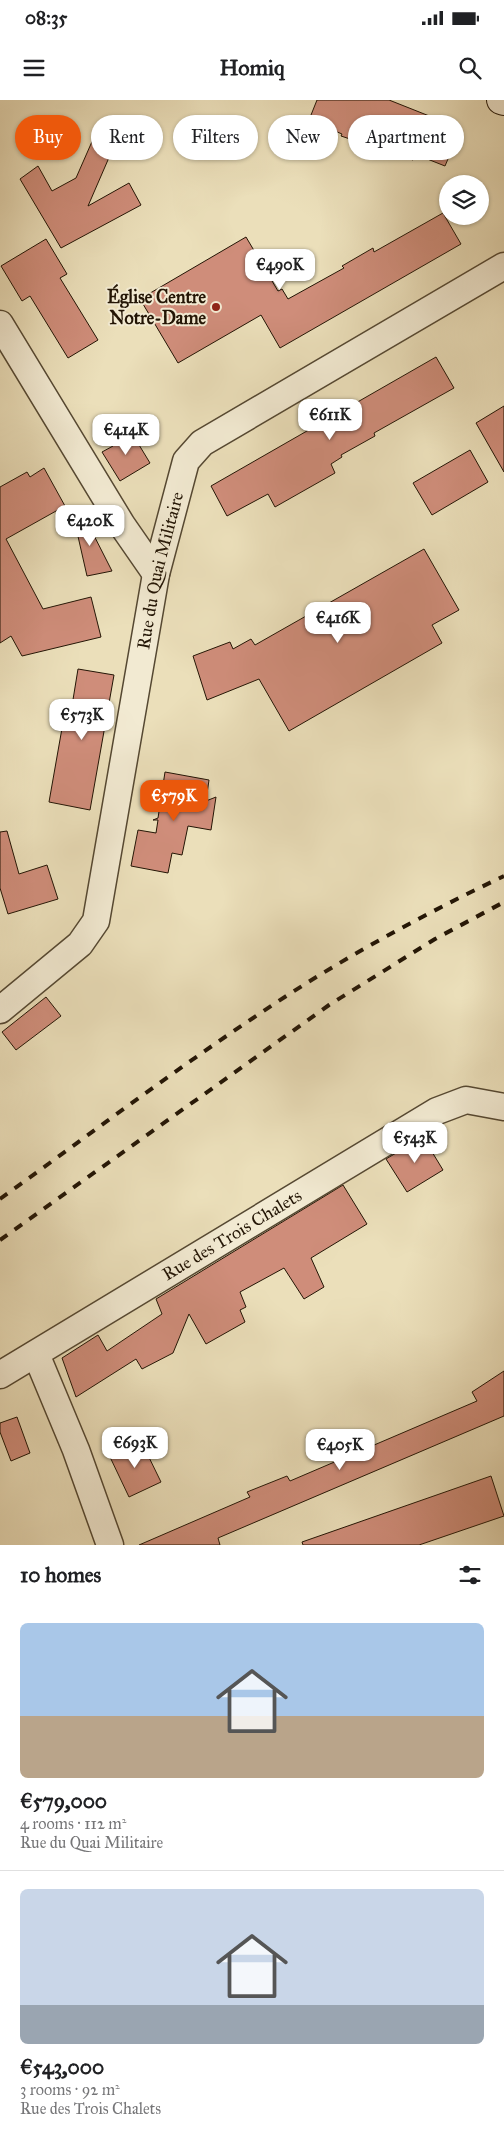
<!DOCTYPE html>
<html lang="en">
<head>
<meta charset="utf-8">
<style>
  :root { --surface:#fff; --page:#f2f2f2; --text:#202124; --muted:#757577; --line:#e0e0e0; --accent:#ea580c }
  body { margin:0; font-family:"IM FELL Great Primer",serif; background:var(--page); color:var(--text); height:100vh; display:flex; flex-direction:column; font-size:19px; white-space:nowrap }
  * { box-sizing:border-box; margin:0 }
  p { font-size:16px; color:var(--muted) }
  .icon { flex:none; width:28px; height:28px; fill:none; stroke:currentColor; stroke-width:2; stroke-linecap:round; stroke-linejoin:round }
  .map { position:relative; height:1445px; overflow:hidden }
  .panel { display:flex; flex-direction:column; background:var(--surface); flex:1 }
  .panel>* { flex:none }
  .guide { position:absolute; left:15px; top:15px; width:475px; height:45px; display:flex; gap:10px }
  .buttons { position:absolute; left:439px; top:75px; display:grid; gap:10px }
  .buttons a { display:grid; place-items:center; width:50px; height:50px; border-radius:50%; background:var(--surface); box-shadow:0 1px 4px #0004; font-size:25px }
  .price { position:absolute; translate:-50% -42px; padding:0 11px; border-radius:10px; background:#fff; color:#222; font-size:16px; line-height:32px; filter:drop-shadow(0 1px 2px #0008) }
  .price::after { content:''; position:absolute; left:50%; top:30px; width:15px; height:11px; margin-left:-8px; background:inherit; clip-path:polygon(0 0,100% 0,50% 100%) }
  .price.current { background:var(--accent); color:#fff }
  ul { padding:0; list-style:none }
  li { display:grid; align-content:center; gap:10px; height:265px; padding:0 20px }
  li+li { border-top:1px solid var(--line) }
  li span { display:grid; place-items:center; height:155px; border-radius:8px; color:#555 }
  li>.icon { margin-inline-start:auto }
  span .icon { width:90px; height:90px; fill:#fffc; stroke-width:1 }
  li b { font-size:21px }
  h2 { display:flex; justify-content:space-between; align-items:center; height:60px; padding:0 20px; font-size:21px }
  .chip { padding:0 18px; border-radius:22px; background:var(--surface); box-shadow:0 1px 4px #0004; font-size:18px; line-height:45px }
  .chip.current { background:var(--accent); color:#fff }
  .status { display:flex; justify-content:space-between; align-items:center; height:35px; padding:0 25px; background:var(--surface); direction:ltr }
  .status svg { height:14px; fill:currentColor }
  header { display:flex; justify-content:space-between; align-items:center; height:65px; padding:0 20px; background:var(--surface); font-size:22px; font-weight:700 }
  .map>svg:first-child { display:block }
</style>
</head>
<body>
<div class="status"><b>08:35</b><svg viewBox="0 0 49 12"><path d="M0 12V9h3v3zM5 12V6h3v6zM10 12V3h3v9zM15 12V0h3v12zM26 1h20v11H26zM47 4h2v5h-2z"/></svg></div>
<header><svg class="icon" aria-label="menu" viewBox="0 0 24 24"><path d="M4 6h16M4 12h16M4 18h16"/></svg>Homiq<svg class="icon" aria-label="search" viewBox="0 0 24 24"><circle cx="10" cy="10" r="6"/><path d="M15 15l6 6"/></svg></header>
<div class="map">
<svg width="504" height="1445" viewBox="0 0 504 1445">
  <rect width="100%" height="100%" fill="#ebdfba"/>
  <filter id="stains"><feTurbulence type="fractalNoise" baseFrequency=".004" numOctaves="4"/><feColorMatrix values="0 0 0 0 .2 0 0 0 0 .09 0 0 0 0 .02 0 0 0 .5 -.17"/></filter>
  <radialGradient id="worn" r=".72"><stop offset=".6" stop-color="#630" stop-opacity="0"/><stop offset="1" stop-color="#630" stop-opacity=".3"/></radialGradient>
  <path fill="#cf8d7a" stroke="#231505" d="M317,0h72l63,25 -2,4 9,4 -14,33 -38,-15 6,9 -72,-24 1,-2 -33,-14z
    M94,37l20,9 -26,60 41,-23 12,22 -80,43 -41,-69 18,-13 14,25 24,-13z
    M443,113l18,31 -181,104 -19,-33 -83,48 -38,-64 106,-62 32,54 4,-2 6,10 56,-31 -2,-2 31,-18 1,4z
    M46,139l21,35 -7,4 38,62 -30,18 -38,-62 -8,5 -21,-35z
    M436,257l18,31 -80,45 1,3 -34,19 1,2 -11,7 4,9 -60,34 -7,-13 -41,22 -16,-30z
    M504,306v66l-28,-49z
    M130,330l20,33 -30,18 -18,-29 11,-6 -2,-4z
    M470,350l18,32 -56,33 -19,-32z
    M44,368l21,38 -59,33 37,70 48,-12 10,40 -79,19 -11,-20 -11,7v-156l27,-15 3,5z
    M80,408l32,63 -25,5 -15,-66z
    M424,449l35,61 -27,15 10,18 -153,88 -30,-52 -52,21 -14,-44 37,-14 3,7 18,-10 4,6z
    M78,569l36,6 -24,135 -41,-8 15,-85 6,1z
    M165,672l44,8 -3,21 10,-4 -5,33 -23,-4 -6,29 -10,-2 -4,20 -37,-7 7,-36 18,3 2,-13h-5l5,-2z
    M7,731l12,43 28,-9 11,34 -50,15 -8,-26v-56z
    M46,897l15,19 -45,34 -14,-18z
    M423,1037l20,33 -36,22 -21,-33z
    M343,1085l24,39 -56,34 13,29 -20,12 -20,-31 -44,24 6,15 -6,3 5,12 -39,22 -17,-30 -16,39 -31,16 -6,-10 -60,38 -14,-39 36,-23 9,16 55,-37 -6,-15z
    M504,1271v45l-286,122 2,7h-81l111,-48 -3,-5 40,-16 3,5 187,-80 -5,-9z
    M17,1317l13,36 -19,8 -11,-29v-9z
    M141,1341l20,41 -32,15 -19,-40z
    M491,1376l13,40 -85,29h-116l-1,-3z"/>
  <g fill="none" stroke-linecap="round" stroke-linejoin="round">
    <g stroke="#554832" stroke-width="29">
      <g id="street">
        <path d="M0,224l122,201 34,49"/>
        <path id="s1" d="M0,910l80,-66 16,-23 60,-347 30,-113 16,-18 302,-177"/>
        <path d="M36,1254l40,96 34,95"/>
        <path id="s2" d="M0,1275l437,-264 29,-11 38,7"/>
      </g>
    </g>
    <g stroke="#231505" stroke-width="30">
      <path id="secondary" d="M501,0l3,1"/>
    </g>
    <use href="#street" stroke="#f2ead2" stroke-width="26"/>
    <use href="#secondary" stroke="#f2ead2" stroke-width="28"/>
    <path stroke="#231505" stroke-width="4" stroke-dasharray="9 9" stroke-linecap="butt" d="M0,1099c100,-72 198,-147 302,-213 65,-41 133,-77 202,-110
      M0,1140l329,-235 106,-66 69,-37"/>
  </g>
  <circle fill="#8f2418" stroke="#f2ead2" stroke-width="2" cx="216" cy="207" r="5"/>
  <g text-anchor="middle" stroke-width="4" stroke-linejoin="round" paint-order="stroke">
    <g font-size="18" font-weight="bold" fill="#231505" stroke="#f2ead2" text-anchor="end">
      <text x="206" y="203">Église Centre<tspan x="206" dy="21">Notre-Dame</tspan></text>
    </g>
    <g font-size="18" fill="#231505" stroke="#f2ead2">
      <text dy="6" stroke="none"><textPath href="#s1" startOffset="488">Rue du Quai Militaire</textPath></text>
      <text dy="6" stroke="none"><textPath href="#s2" startOffset="271">Rue des Trois Chalets</textPath></text>
    </g>
  </g>
  <rect width="100%" height="100%" filter="url(#stains)"/>
  <rect width="100%" height="100%" fill="url(#worn)"/>
</svg>
<div class="buttons">
<a><svg class="icon" aria-label="layers" viewBox="0 0 24 24"><path d="M12 4l9 5-9 5-9-5zM3 14l9 5 9-5"/></svg></a>
</div>
<b class="price" style="left:280px;top:191px">€490K</b>
<b class="price" style="left:330px;top:341px">€611K</b>
<b class="price" style="left:126px;top:356px">€414K</b>
<b class="price" style="left:90px;top:447px">€420K</b>
<b class="price" style="left:338px;top:544px">€416K</b>
<b class="price" style="left:82px;top:641px">€573K</b>
<b class="price current" style="left:174px;top:722px">€579K</b>
<b class="price" style="left:415px;top:1064px">€543K</b>
<b class="price" style="left:135px;top:1369px">€693K</b>
<b class="price" style="left:340px;top:1371px">€405K</b>
<div class="guide">
<a class="chip current">Buy</a>
<a class="chip">Rent</a>
<a class="chip">Filters</a>
<a class="chip">New</a>
<a class="chip">Apartment</a>
</div>
</div>
<section class="panel">
<h2>10 homes<svg class="icon" aria-label="filters" viewBox="0 0 24 24"><path d="M4 7h16M4 17h16"/><circle cx="9" cy="7" r="2"/><circle cx="15" cy="17" r="2"/></svg></h2>
<ul>
<li><span style="background:linear-gradient(#a9c7e8 60%,#b9a48a 0)"><svg class="icon" aria-label="home" viewBox="0 0 24 24"><path d="M3 11l9-7 9 7M6 9v11h12V9"/></svg></span><div><b>€579,000</b><p>4 rooms · 112 m²</p><p>Rue du Quai Militaire</p></div></li>
<li><span style="background:linear-gradient(#c9d6e8 75%,#9aa5b1 0)"><svg class="icon" aria-label="home" viewBox="0 0 24 24"><path d="M3 11l9-7 9 7M6 9v11h12V9"/></svg></span><div><b>€543,000</b><p>3 rooms · 92 m²</p><p>Rue des Trois Chalets</p></div></li>
</ul>
</section>
</body>
</html>
